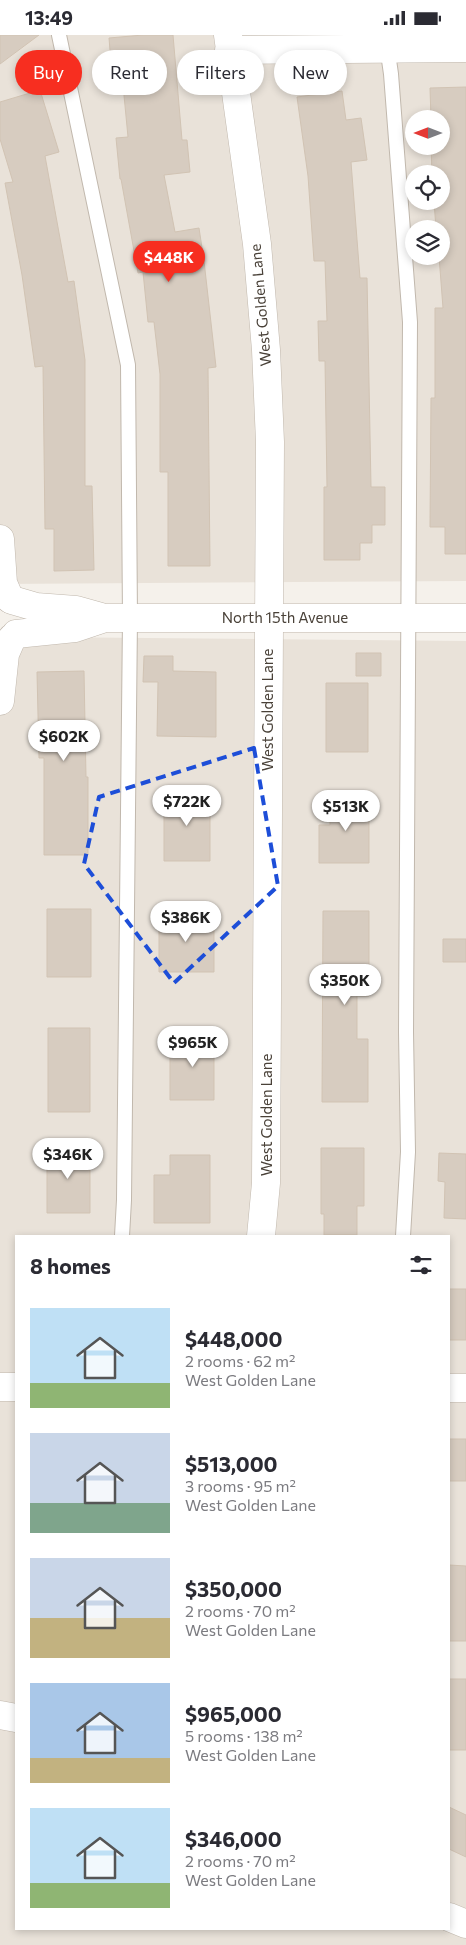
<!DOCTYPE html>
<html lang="en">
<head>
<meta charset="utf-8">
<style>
  :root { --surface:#fff; --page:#f7f7f7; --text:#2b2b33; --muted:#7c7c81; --accent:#f72e20 }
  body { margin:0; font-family:Commissioner,sans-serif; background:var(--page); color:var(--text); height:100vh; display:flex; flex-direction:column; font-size:19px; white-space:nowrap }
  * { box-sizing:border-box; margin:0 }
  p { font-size:16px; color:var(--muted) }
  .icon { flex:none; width:28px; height:28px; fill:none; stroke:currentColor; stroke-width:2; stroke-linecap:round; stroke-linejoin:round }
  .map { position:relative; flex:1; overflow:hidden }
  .details { position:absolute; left:15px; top:1200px; width:435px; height:695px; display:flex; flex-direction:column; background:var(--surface); border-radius:0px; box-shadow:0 2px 8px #0003 }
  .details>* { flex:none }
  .top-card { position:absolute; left:15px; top:15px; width:436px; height:45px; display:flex; gap:10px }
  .needle { width:32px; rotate:270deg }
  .tools { position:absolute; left:405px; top:75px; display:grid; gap:10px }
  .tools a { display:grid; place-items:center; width:45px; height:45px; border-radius:50%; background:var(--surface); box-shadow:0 2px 8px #0003; font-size:25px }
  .price { position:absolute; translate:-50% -42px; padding:0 11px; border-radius:18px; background:#fff; color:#222; font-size:16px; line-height:32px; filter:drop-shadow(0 1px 2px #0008) }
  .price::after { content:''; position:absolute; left:50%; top:30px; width:15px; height:11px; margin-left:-8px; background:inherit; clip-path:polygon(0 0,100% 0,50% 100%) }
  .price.current { background:var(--accent); color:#fff }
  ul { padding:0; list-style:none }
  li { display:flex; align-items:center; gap:15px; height:125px; padding:0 15px }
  li span { display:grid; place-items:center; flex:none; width:140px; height:100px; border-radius:0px; color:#555 }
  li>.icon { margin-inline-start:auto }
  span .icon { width:60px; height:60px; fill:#fffc; stroke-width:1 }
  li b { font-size:21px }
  h2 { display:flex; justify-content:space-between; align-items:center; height:60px; padding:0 15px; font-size:21px }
  .chip { padding:0 18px; border-radius:22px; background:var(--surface); box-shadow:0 2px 8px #0003; font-size:18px; line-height:45px }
  .chip.current { background:var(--accent); color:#fff }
  .status { display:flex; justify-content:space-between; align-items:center; height:35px; padding:0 25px; background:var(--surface); direction:ltr }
  .status svg { height:14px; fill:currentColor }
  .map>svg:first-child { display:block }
</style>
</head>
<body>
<div class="status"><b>13:49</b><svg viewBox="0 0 49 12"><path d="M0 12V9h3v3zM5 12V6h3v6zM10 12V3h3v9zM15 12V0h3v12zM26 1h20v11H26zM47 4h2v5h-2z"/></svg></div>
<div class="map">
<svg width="466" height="1910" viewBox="0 0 466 1910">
  <rect width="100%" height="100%" fill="#f5f1eb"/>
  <path fill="#e9e2d9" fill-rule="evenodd" d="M0,0h466v546l-466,3zM414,84h27v27h-27zM414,139h27v27h-27zM414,194h27v27h-27z
    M38,602l428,4v1304h-466v-1286l14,-13zM16,1201h433v693h-433z"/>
  <path fill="#d7ccc0" stroke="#d1c3b3" d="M0,0h39l-39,29z
    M143,0h30l9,105h5l3,32 -26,3 11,57 24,-4 5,33 12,106 -8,1 2,198h-42v-94h-8v-98l-6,-52h-6l-5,-50 -5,1 -17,-94h-1l-4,-41 12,-1 -5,-52 -10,1 -4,-48z
    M466,52v467h-21v-27h-15l1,-129h4v-90h8l-4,-52h2v-27h-5l-2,-28h7v-27h-9l-1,-28h10v-27h-10l-1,-31z
    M40,55l19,62 -14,4 23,126 6,-1 11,79v126h7l2,84 -40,1v-42h-9l-2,-163 -8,1 -13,-92 -17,-92 8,-1 -13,-43v-37z
    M342,56l4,29 15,-2 6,42 -16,2 9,116h7l4,209h14v38h-13v18h-12v17h-36v-73h3l-2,-126h-6l-1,-40h9l-2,-60h-11l-6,-85 -11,-79z
    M356,618h25v23h-25z
    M144,621h29v15l43,1v65l-59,-1 1,-54h-15z
    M84,636l2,106h2v78h-44v-97h-5l-2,-86z
    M326,648h42v69h-42z
    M164,757h46v69h-46z
    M330,763h39v65h-50v-38h11z
    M47,874h44v68h-44z
    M323,876h46v85h-12v43h11v63h-46z
    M159,878h55v59h-55z
    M443,904h23v23h-23z
    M48,993h42v84h-42z
    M178,998h36v67h-44v-51h8z
    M47,1113h43v65h-43z
    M321,1113h43v58h-7v29h-33v-21h-3z
    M439,1118l27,1v65l-22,-1 1,-36 -7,-1z
    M170,1120h40v68h-56v-48h16z
    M449,1254h17v51h-17z
    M449,1404h17v42h-17z
    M449,1530l17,1v75h-17z
    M449,1644h17v71h-17z
    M449,1772l17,8v42l-17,-8z"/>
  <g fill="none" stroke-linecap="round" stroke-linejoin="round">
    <g stroke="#c1b8ad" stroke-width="16">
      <path id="service" d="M59,0l69,330 2,253 -6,582 -2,36
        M387,11l4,28 19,248 -4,710 2,120 -5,84"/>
    </g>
    <g stroke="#c1b8ad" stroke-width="29">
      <path id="minor" d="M228,0l29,209 9,106 4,92 -4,741 -5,53
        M229,15l237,-2
        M0,504l3,44 7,16
        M0,666l5,-47 7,-16
        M0,1352h16
        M449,1353h17
        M0,1680l16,3
        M449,1882l17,7"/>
    </g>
    <g stroke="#c1b8ad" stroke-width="29">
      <path id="tertiary" d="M12,565l24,7 40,3 25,7
        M16,599l59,-6 30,-10h361"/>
    </g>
    <use href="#service" stroke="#fff" stroke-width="14"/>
    <use href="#minor" stroke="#fff" stroke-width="28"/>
    <use href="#tertiary" stroke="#fff" stroke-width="28"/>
  </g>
  <path fill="none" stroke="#1d4ed8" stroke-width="4" stroke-dasharray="10 6" stroke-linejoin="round" d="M254,713l24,138 -104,97 -90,-119 15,-67z"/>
  <g text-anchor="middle" stroke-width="4.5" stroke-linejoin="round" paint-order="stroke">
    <g font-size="15" fill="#494138" stroke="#fff">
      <text transform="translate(261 270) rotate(-95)" y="5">West Golden Lane</text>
      <text x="285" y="588">North 15th Avenue</text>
      <text transform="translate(268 675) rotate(-90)" y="5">West Golden Lane</text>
      <text transform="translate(267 1080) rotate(-90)" y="5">West Golden Lane</text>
    </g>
  </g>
</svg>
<div class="tools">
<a><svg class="needle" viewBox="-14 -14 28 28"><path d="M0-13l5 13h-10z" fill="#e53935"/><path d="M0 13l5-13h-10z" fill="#7c7c81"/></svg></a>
<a><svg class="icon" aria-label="locate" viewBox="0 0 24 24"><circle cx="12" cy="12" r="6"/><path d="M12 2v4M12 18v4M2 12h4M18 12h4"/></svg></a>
<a><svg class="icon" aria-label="layers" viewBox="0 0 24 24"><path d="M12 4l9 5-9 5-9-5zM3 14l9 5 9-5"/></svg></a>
</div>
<b class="price current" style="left:169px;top:248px">$448K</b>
<b class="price" style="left:64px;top:727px">$602K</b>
<b class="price" style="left:187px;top:792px">$722K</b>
<b class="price" style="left:346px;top:797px">$513K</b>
<b class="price" style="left:186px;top:908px">$386K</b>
<b class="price" style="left:345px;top:971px">$350K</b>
<b class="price" style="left:193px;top:1033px">$965K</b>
<b class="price" style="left:68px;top:1145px">$346K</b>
<div class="top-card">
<a class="chip current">Buy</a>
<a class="chip">Rent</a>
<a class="chip">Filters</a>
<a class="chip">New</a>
</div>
<section class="details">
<h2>8 homes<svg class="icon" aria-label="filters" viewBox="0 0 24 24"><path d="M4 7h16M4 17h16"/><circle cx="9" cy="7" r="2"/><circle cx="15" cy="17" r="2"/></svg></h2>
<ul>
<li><span style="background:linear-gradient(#bfe0f5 75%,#8fb573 0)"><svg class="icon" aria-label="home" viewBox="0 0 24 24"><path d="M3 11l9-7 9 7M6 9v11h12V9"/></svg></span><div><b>$448,000</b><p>2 rooms · 62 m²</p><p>West Golden Lane</p></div></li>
<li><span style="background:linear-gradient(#c9d6e8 70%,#7fa58c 0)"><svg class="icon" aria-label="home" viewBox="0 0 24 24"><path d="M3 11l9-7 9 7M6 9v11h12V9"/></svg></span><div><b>$513,000</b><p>3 rooms · 95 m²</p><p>West Golden Lane</p></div></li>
<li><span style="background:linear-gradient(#c9d6e8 60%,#c2b280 0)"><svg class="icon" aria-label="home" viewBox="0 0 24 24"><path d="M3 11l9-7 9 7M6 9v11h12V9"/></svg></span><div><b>$350,000</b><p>2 rooms · 70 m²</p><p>West Golden Lane</p></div></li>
<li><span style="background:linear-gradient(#a9c7e8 75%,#c2b280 0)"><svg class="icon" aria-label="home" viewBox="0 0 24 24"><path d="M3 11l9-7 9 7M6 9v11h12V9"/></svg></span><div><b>$965,000</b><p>5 rooms · 138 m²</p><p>West Golden Lane</p></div></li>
<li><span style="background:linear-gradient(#bfe0f5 75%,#8fb573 0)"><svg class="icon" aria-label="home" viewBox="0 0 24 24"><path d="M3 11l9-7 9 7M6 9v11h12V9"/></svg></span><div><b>$346,000</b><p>2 rooms · 70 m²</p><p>West Golden Lane</p></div></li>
</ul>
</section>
</div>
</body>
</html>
